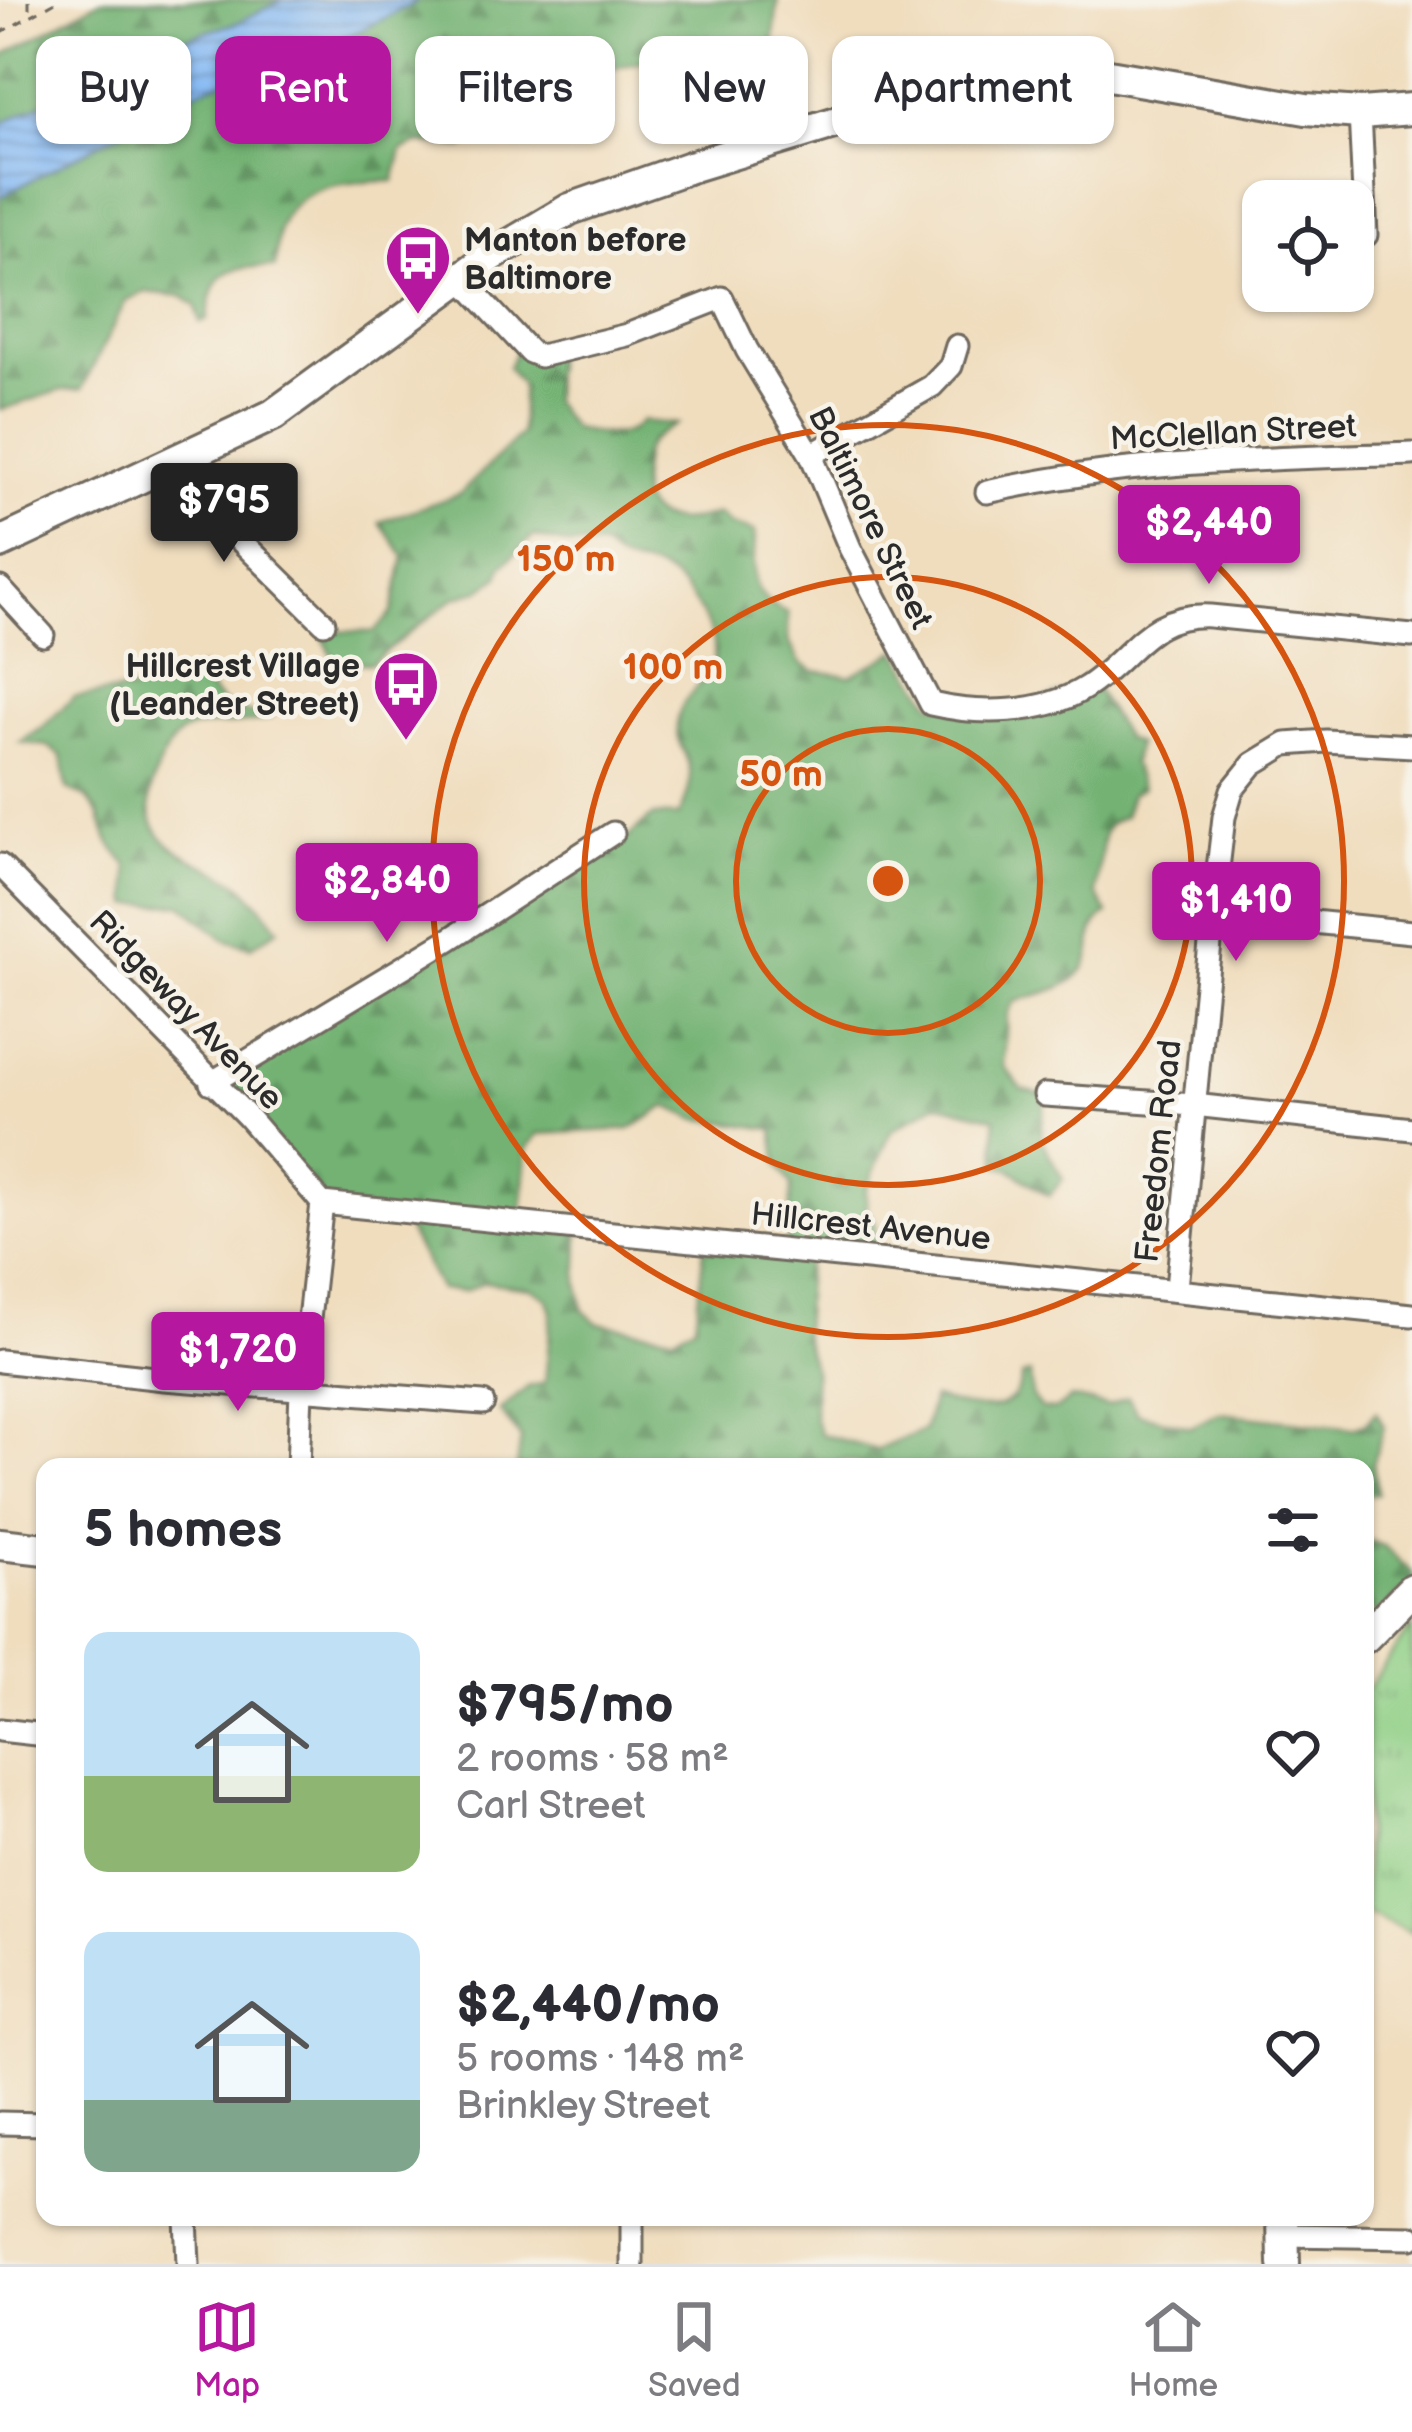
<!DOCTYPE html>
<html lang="en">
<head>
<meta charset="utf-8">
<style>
  :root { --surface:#fff; --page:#f7f7f7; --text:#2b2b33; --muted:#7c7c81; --line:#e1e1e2; --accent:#b5179e }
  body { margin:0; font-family:"Balsamiq Sans",sans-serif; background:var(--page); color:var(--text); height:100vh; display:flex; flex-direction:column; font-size:45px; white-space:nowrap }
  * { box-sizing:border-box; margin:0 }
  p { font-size:39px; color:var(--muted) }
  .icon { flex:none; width:66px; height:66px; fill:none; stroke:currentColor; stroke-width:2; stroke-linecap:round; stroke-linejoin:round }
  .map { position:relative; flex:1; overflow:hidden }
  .details { position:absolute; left:36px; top:1458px; width:1338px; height:768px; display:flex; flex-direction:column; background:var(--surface); border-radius:24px; box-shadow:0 3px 9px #0004 }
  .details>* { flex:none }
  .banner { position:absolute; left:36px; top:36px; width:1341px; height:108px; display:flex; gap:24px }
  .fabs { position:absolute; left:1242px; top:180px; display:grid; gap:24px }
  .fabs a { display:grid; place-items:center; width:132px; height:132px; border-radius:24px; background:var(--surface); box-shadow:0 3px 9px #0004; font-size:60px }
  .price { position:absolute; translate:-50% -102px; padding:0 27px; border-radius:12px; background:var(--accent); color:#fff; font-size:39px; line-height:78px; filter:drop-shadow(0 3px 6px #0008) }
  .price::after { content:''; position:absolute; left:50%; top:72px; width:36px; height:27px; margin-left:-18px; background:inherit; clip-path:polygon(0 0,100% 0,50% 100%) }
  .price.current { background:#222; color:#fff }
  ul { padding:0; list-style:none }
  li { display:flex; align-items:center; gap:36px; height:300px; padding:0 48px }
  li span { display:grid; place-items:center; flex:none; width:336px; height:240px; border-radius:24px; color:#555 }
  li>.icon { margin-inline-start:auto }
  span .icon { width:144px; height:144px; fill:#fffc; stroke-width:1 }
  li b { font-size:51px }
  h2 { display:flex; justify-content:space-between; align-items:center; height:144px; padding:0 48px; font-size:51px }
  .chip { padding:0 42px; border-radius:24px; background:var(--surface); box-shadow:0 3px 9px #0004; font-size:42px; line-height:108px }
  .chip.current { background:var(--accent); color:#fff }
  .tabs { display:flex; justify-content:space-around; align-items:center; height:168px; border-top:3px solid var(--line); background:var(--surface); font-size:33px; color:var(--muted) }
  .tabs a { display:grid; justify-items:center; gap:6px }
  .tabs .current { color:var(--accent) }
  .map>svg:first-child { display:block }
</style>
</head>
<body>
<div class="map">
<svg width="1412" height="2264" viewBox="0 0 1412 2264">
  <defs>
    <pattern id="grass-tufts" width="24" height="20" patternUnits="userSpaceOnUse" patternTransform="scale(3)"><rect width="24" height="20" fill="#8fcf86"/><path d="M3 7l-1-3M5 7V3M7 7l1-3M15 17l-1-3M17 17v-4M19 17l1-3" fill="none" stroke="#75a86e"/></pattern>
    <pattern id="forest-firs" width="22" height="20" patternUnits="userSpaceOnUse" patternTransform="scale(3)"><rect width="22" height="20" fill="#73b273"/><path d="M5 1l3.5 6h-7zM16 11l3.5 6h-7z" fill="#5f915f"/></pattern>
    <pattern id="water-rules" width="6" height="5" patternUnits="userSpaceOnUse" patternTransform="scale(3)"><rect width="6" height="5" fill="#86baf4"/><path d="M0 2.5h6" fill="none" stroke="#6e97c6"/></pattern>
  </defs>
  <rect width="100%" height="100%" fill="#f7f3e8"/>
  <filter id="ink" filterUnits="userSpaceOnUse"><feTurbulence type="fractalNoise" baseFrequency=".00833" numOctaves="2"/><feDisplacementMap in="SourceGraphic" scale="24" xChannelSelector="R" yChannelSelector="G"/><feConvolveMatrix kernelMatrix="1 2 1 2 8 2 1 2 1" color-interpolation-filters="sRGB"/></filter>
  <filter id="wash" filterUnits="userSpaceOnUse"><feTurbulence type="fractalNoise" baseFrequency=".004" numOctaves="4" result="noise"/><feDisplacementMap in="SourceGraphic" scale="48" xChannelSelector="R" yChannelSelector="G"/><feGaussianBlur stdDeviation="2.7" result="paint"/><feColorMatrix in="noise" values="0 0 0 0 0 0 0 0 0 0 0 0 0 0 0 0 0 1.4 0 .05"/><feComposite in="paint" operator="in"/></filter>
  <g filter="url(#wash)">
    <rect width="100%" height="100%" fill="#f0ddbe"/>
    <path fill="url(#grass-tufts)" stroke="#5d7d58" stroke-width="3" d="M1412,1626v308l-47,-22v-220z"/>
    <path fill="url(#forest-firs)" stroke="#4f6e4f" stroke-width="3" fill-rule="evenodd" d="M100,0h183l-46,23 -65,19 -172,82v-67z
      M420,0h358l-6,54 -32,2 -14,-10 -35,-4 -15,4 -11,10 -55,13 -21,31 -54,-4 -16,7 -9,18 -17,4 -29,22 -45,-4 -17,7 -8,31c-40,0 -101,1 -114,48 -4,12 -3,26 -5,38 -49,-1 -61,2 -68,53l-7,2 -4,-16 -14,-10 -37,-4 -19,8 -44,89 -20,1 -62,20v-213l199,-107 161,-59z
      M518,346l35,12 -1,44 21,27c25,3 51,14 68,-8l36,3c-10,6 -24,12 -30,22 -5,8 -5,18 -6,27 -7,54 39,53 77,41l12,11 25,7c-1,40 -9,64 33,81v27l12,23 14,8 36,5 47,-25 35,53 86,5 74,-27 33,56 12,6 -5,19 10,25 -11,6 -7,22 -15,8 -5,9 -8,60 12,21c-25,14 -10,32 -23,53 -15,24 -47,26 -71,35l-7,12 -3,52 18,23 23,6 -4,44 22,40 -14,17 -37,-26 -15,-5 -2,-47 -58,-15 -46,28 -25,59 1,20 8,12 -1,38 -67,-1 -4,75 11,37v47l7,16 56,16 47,-20 9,-32c36,9 80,25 89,-22l8,-2 2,23 9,12 14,1 16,-12 37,8 20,-9 9,16 54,14 28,-14 134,15 12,-4 11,-12 8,15 -11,35 4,31 -12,2v-28h-490l-31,-7 -17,7h-310l4,-29 -21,-27 28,-24 17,-4 7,-72 -5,-13 -16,-10 -47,-6 -19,9 -25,-1 -41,-76 -74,-9 -102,-123 403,-243 26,-23h27c6,-12 13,-32 11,-45 -3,-23 -17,-26 -12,-53 4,-22 27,-34 35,-55 10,-27 -28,-82 -52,-92 -23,-9 -41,-4 -58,-24l-35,-2 -34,-9 -32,30 -3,11 -19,13 -26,8 -84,66 -36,-5 -14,-28 54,1 18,-19 12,-57 -24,-34 80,-28 61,-60 1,-47 -14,-20zM667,1106l27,12 79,11 5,35 14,22 -6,67 -82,-4 -9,75 -20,12 -77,-13 -15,-12 -5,-30 1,-48 -58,-9 6,-76 11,-14 92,-5z
      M201,668c10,38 33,44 70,49 -26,11 -73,4 -89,16 -15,11 -23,30 -28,46 -23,74 51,77 89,108 14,12 24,28 36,42l-29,18 -26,-8 -42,-35 -52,1 -2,-39 -20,-25 -9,-27 -12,-16 -20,-9 -5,-33 -14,-10 -28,-4 21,-13 33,-32 72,-8z
      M1365,1539l20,8 27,26v9l-35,33 -12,-10z"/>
    <path fill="url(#water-rules)" stroke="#587290" stroke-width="3" d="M283,0h137l-60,31 -161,59 -199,107v-73l173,-82 64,-19z"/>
  </g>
  <g filter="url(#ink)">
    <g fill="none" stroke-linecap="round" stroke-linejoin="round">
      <g stroke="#70695e" stroke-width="27">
        <path id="street" d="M1360,113l6,122
          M461,278l69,74 10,4 87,-21 95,-37 25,52 64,105 39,93 81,156c47,11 111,11 154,-16 48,-30 61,-75 125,-72l202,20
          M811,455l121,-69 19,-20 6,-20
          M164,465l160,158
          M987,492c140,-32 283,-33 425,-38
          M0,588l43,47
          M0,865l247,251 75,87
          M1213,912l199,20
          M211,1083l239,-144 163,-106
          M1045,1095l149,10 218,24
          M322,1203l1090,112
          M1177,1288l36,-376 11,-95 8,-27 21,-26 33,-20 40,-3 86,5
          M0,1361l164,18 319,24
          M298,1467l3,-76 21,-188
          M0,1730l45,5
          M0,2123l45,1
          M186,2217l2,47
          M632,2217v47
          M1284,2235l128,2"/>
      </g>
      <g stroke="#70695e" stroke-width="36">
        <path id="secondary" d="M0,543l273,-128 221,-161 76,-45 123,-43 183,-56 137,-36 61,-5 232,40 54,4 52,-4
          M0,1544l45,5
          M1365,1637l47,-48
          M1283,2217l1,47"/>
      </g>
      <path stroke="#70695e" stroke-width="3" stroke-dasharray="9 9" stroke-linecap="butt" d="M29,0v13
        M0,33l59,-33"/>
      <use href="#street" stroke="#fff" stroke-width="21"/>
      <use href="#secondary" stroke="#fff" stroke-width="30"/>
    </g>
  </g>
  <g fill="none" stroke="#d5540f" stroke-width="6">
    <circle cx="888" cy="881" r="152"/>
    <circle cx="888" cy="881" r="304"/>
    <circle cx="888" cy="881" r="456"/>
  </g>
  <defs>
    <g id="bus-pin" transform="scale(3.45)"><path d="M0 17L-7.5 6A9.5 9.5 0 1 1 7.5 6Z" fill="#b5179e" stroke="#f7f3e8"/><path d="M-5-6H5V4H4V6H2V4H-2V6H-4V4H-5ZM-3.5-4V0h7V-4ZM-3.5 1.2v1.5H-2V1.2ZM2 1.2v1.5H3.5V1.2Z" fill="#fff"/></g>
  </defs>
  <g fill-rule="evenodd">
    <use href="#bus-pin" x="418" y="258"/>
    <use href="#bus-pin" x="406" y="684"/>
  </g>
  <g text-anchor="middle" stroke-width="9" stroke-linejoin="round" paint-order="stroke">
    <g font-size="33" font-weight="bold" fill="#2b2b2b" stroke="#f7f3e8" text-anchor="start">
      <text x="464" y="251">Manton before<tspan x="464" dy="38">Baltimore</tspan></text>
      <text x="360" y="677" text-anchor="end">Hillcrest Village<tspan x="360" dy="38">(Leander Street)</tspan></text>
    </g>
    <g font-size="33" fill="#2b2b2b" stroke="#f7f3e8">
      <text transform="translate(1233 431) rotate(-3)" y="12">McClellan Street</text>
      <text transform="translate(872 517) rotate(64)" y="12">Baltimore Street</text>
      <text transform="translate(187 1009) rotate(46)" y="12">Ridgeway Avenue</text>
      <text transform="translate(1157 1151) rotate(-84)" y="12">Freedom Road</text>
      <text transform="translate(871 1225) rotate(6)" y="12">Hillcrest Avenue</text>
    </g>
  </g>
  <circle cx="888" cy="881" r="18" fill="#d5540f" stroke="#f7f3e8" stroke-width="6"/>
  <g font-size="36" text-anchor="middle" font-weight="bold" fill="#d5540f" stroke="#f7f3e8" stroke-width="9" stroke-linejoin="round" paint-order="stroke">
    <text x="566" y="571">150 m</text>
    <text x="673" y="679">100 m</text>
    <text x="781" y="786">50 m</text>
  </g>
</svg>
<div class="fabs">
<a><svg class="icon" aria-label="locate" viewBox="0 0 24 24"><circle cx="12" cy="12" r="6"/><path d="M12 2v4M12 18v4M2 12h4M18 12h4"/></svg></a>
</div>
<b class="price current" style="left:224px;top:565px">$795</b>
<b class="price" style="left:1209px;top:587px">$2,440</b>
<b class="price" style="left:387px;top:945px">$2,840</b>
<b class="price" style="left:1236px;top:964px">$1,410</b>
<b class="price" style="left:238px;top:1414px">$1,720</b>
<div class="banner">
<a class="chip">Buy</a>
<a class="chip current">Rent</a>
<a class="chip">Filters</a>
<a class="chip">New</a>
<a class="chip">Apartment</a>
</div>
<section class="details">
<h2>5 homes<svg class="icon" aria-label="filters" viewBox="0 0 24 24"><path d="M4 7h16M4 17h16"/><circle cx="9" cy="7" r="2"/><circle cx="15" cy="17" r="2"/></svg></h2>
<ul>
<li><span style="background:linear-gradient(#bfe0f5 60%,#8fb573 0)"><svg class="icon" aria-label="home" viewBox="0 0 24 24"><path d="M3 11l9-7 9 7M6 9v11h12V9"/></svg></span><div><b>$795/mo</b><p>2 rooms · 58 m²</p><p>Carl Street</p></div><svg class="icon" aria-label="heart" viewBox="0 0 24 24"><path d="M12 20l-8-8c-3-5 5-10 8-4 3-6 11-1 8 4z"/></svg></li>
<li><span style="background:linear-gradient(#bfe0f5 70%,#7fa58c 0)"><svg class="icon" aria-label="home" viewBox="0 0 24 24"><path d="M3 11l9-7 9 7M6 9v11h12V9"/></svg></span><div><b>$2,440/mo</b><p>5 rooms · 148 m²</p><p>Brinkley Street</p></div><svg class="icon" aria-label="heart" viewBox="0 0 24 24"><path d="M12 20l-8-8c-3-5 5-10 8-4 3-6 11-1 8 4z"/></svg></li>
</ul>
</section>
</div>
<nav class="tabs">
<a class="current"><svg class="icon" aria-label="map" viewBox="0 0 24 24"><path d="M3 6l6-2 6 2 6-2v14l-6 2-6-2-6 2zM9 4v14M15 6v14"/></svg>Map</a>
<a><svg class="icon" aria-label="saved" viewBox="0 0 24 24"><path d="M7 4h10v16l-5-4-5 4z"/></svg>Saved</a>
<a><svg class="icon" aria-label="home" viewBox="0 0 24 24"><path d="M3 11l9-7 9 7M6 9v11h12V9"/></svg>Home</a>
</nav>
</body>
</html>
